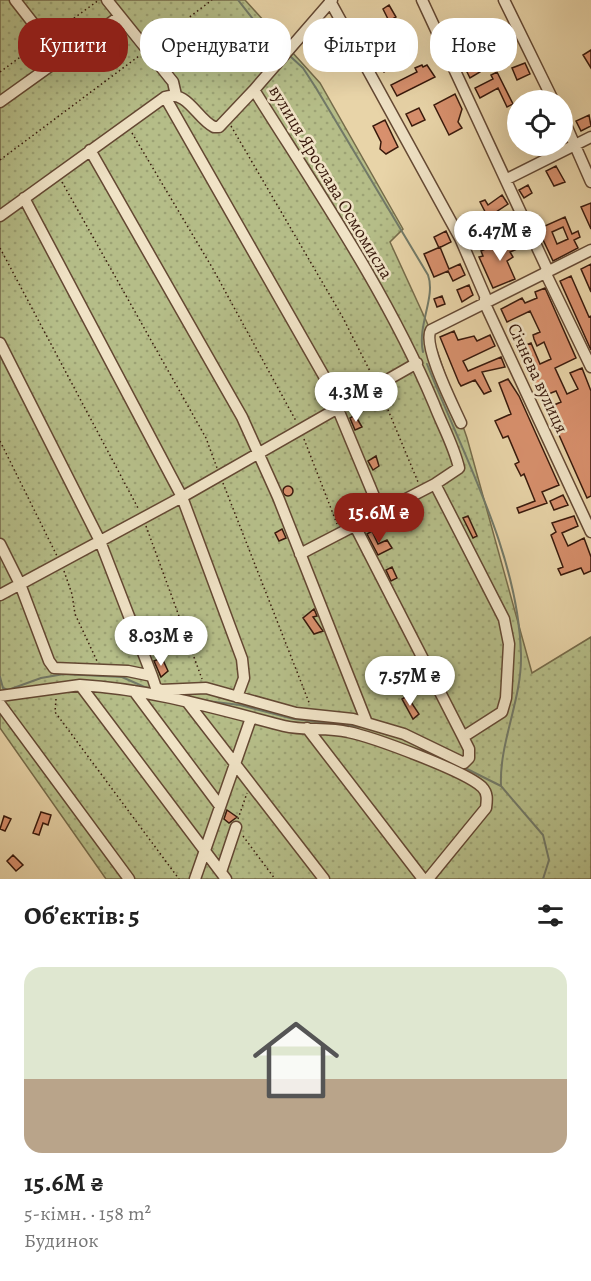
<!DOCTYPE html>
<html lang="uk">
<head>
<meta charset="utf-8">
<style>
  :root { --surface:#fff; --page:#f6f6f6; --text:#222; --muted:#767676; --accent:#8f2418 }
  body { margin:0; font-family:Alegreya,serif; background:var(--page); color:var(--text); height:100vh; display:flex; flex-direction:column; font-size:22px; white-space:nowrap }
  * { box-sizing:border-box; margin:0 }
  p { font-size:20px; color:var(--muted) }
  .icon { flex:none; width:33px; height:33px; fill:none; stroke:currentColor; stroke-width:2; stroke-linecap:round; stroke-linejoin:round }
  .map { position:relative; height:879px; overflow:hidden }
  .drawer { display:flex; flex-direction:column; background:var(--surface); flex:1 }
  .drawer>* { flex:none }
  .guide { position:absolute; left:18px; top:18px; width:555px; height:54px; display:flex; gap:12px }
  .controls { position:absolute; left:507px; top:90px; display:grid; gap:12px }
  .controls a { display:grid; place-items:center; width:66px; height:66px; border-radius:50%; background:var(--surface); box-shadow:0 6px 24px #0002; font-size:30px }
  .price { position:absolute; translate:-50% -51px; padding:0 14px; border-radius:21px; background:#fff; color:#222; font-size:20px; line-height:39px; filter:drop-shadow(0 2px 3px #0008) }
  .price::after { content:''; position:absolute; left:50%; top:36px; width:18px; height:14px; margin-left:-9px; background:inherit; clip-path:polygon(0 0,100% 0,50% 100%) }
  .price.on { background:var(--accent); color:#fff }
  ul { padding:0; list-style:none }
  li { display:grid; align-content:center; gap:12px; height:318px; padding:0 24px }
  li span { display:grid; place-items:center; height:186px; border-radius:18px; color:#555 }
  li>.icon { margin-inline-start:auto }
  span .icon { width:108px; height:108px; fill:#fffc; stroke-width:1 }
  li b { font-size:26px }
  h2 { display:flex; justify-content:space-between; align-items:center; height:72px; padding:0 24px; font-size:26px }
  .pill { padding:0 21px; border-radius:24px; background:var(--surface); box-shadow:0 6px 24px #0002; font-size:21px; line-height:54px }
  .pill.on { background:var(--accent); color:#fff }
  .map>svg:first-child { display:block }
</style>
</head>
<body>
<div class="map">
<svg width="591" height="879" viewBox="0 0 591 879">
  <defs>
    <pattern id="garden-dots" width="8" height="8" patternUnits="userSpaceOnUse" patternTransform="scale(1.5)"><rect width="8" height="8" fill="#b5bd88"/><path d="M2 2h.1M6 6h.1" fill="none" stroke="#9ca274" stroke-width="1.8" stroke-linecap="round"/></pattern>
  </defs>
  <rect width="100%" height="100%" fill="#e8d4a8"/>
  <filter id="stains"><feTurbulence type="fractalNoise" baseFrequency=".00333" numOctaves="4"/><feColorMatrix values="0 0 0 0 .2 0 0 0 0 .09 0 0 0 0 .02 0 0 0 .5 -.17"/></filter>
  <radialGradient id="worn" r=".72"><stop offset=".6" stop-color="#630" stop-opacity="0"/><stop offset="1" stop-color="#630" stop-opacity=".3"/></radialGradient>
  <path fill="url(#garden-dots)" stroke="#766b4a" stroke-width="1.5" d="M0,0h245l75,83 83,146 -13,13 39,85 38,111 65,235 59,-36v242h-485l-106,-151z"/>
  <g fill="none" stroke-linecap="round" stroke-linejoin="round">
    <path stroke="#727967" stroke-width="2" d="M238,0l41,52
      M291,57l12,11 13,20 112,187c8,22 -11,50 -5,77
      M427,364c36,91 92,192 94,291 1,45 -22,87 -20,131
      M0,677l3,11 5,2 33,-12 23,-4 58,3 27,12
      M207,701l33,4 54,14 66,8
      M463,767l38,19 42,49 6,25 -6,19"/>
  </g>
  <path fill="#d8906d" stroke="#38190c" stroke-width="1.5" fill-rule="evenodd" d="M389,5l7,12 -7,4 -6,-12z
    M343,43l5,10 -22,11 -7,-13z
    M591,50v18l-8,-13z
    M391,56l5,9 -12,7 -5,-9z
    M474,60l6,12 -10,6 -6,-12z
    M525,63l5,11 -13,6 -5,-12z
    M422,65l1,2 4,-2 8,12 -38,19 -6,-11 26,-13 -2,-4z
    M497,72l16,32 -6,3 -9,-19 -18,10 -5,-10 18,-9 -2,-4z
    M455,94l7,15 -4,13 4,6 -13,7 -15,-30z
    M419,108l6,12 -13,6 -6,-12z
    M589,115l2,11 -10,5 -5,-10z
    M385,120l13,27 -12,7 -6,-5 1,-7 -8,-16z
    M530,146h23l-19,8z
    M556,166l9,16 -11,4 -8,-15z
    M528,185l4,8 -8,5 -5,-8z
    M502,195l6,9 -15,10 3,7 -5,2 -11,-21 5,-2 3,5z
    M591,203v26l-10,-22z
    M565,217l7,17 6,-3 2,6 -6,3 4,8 -25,13 -15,-32zM563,227l5,12 -11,5 -5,-12z
    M489,224l2,5 -16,8 3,6 -7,3 -6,-15 6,-2 1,3z
    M446,231l5,11 -12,6 -5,-11z
    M522,235l4,10 -16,7 3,5 -6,4 8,18 -22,9 -14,-31 4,-1 -2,-5 17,-8 2,5z
    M440,247l9,22 11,-5 5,11 -12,6 -5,-10 -14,6 -10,-23z
    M591,264v28l-10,-23z
    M571,276l18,41 2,-1v34l-31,-69z
    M469,285l4,10 -11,7 -5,-12z
    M545,288l31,70 -21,10 12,26 11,-5 -8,-16 12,-5 9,23v105l-4,2 -40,-90 14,-6 -5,-11 -15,6 -22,-49 12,-5 9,21 11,-5 -7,-17 -7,4 -3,-7 -1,-4 7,-3 -10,-21 -23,11 -6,-13 21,-11 3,5 12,-5 -2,-6z
    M442,296l3,8 -8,3 -3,-8z
    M454,331l4,9 16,-4 3,5 13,-6 5,11 -32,15 5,10 33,-14 4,10 -23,5 9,19 -7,3 -9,-14 -14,6 -2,-3 -19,-46z
    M508,379l11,17 40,89 -17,7 5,11 -28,10 -2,-5 18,-7 -11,-27 -3,2 -6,-12 4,-2 -11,-26 -5,2 -8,-17 16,-7 -12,-31z
    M355,415l7,12 -7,3 -5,-12z
    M376,456l3,10 -6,4 -5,-9z
    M283 491a5 5 0 1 1 10 0a5 5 0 1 1-10 0Z
    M563,495l5,10 -14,5 -4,-9z
    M468,516l9,20 -4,2 -10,-20z
    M574,516l4,10 -16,7 6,13 16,-8 7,19v14l-7,3 -3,-6 -20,7 -3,-6 5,-2 -12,-32 5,-3 -4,-9z
    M282,529l4,9 -7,3 -4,-8z
    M372,531l6,13 9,-4 5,8 -14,7 -11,-21z
    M392,567l5,11 -6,3 -5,-11z
    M314,609l3,7 -4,1 10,14 -9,3 -11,-16z
    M124,623l7,18 -2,1 -9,-17z
    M162,658l6,13 -7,6 -7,-16z
    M407,696l12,18 -6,5 -11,-20z
    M227,810l10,7 -8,6 -5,-4z
    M41,812l10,3 -3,10 -5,-2 -4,12 -6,-2z
    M4,816l7,3 -6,12 -5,-2z
    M13,855l10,10 -7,6 -9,-10z"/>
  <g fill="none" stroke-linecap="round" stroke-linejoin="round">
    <g stroke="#644833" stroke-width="13">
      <path id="minor" d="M15,0l46,59
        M107,0l66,82 3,13
        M422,0l126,271
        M504,0l49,100
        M330,1l130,237 25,58v8l106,228
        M165,97l160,281 56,135
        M0,102l120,-86
        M562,116l29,66
        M90,150l152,267 36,80 89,226
        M507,179l84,-42
        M24,198l158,299 60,162 2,19 -7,19
        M0,216l165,-119c22,-8 32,22 49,30h5l35,-37
        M545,272l46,95
        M0,343l100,198 52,135
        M461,423c-8,-18 -39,-78 -30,-93l160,-80
        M355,526l108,211
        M0,544l20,40 29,77 5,7 74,3 24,5 4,12 5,2 45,-2 90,25 57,6 51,15 60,29 5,-5v-9l-6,-12 39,-25 4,-14 3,-54 -5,-25 -69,-135
        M300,554l135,-70 24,-16c-5,-22 -17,-43 -25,-64 -47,-112 -116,-212 -180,-314l78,-90
        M0,595l182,-98 235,-134
        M80,685c70,4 138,24 204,41 21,5 43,1 64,6 25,5 117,39 134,55 6,6 5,13 4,21l-58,71
        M134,691l86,115
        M0,696l80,-11 146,194
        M188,703l136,176
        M0,704l129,175
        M307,728l116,151
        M221,872l15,-45
        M195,879l56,-161"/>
    </g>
    <path stroke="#38190c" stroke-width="1.5" stroke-dasharray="1.5 3" stroke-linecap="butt" d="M52,34l47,-34
      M154,44l58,-44
      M0,72l38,-28
      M231,126l111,190 31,61
      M132,133l81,136 83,152
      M0,160l139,-104
      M62,182l144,256 11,30
      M0,248l139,262
      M381,393l37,89
      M304,439l33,85
      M0,441l57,115
      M223,483l87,222
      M146,526l56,153
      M64,571l8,23 3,20 22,47
      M56,699l-1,13 124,167
      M238,819l9,-26
      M243,836l32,43"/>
    <use href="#minor" stroke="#f0e3c6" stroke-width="10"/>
  </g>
  <g text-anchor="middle" stroke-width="5" stroke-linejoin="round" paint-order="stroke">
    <g font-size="18" fill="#38190c" stroke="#f0e3c6">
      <text transform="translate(331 182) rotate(59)" y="6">вулиця Ярослава Осмомисла</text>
      <text transform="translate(538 378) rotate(65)" y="6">Січнева вулиця</text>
    </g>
  </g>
  <rect width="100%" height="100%" filter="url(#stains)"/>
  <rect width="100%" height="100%" fill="url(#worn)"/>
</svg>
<div class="controls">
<a><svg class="icon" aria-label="locate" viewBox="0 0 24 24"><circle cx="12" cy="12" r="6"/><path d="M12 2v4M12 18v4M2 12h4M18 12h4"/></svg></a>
</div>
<b class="price" style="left:500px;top:262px">6.47M ₴</b>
<b class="price" style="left:356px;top:423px">4.3M ₴</b>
<b class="price on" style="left:379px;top:544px">15.6M ₴</b>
<b class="price" style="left:161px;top:667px">8.03M ₴</b>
<b class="price" style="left:410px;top:707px">7.57M ₴</b>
<div class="guide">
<a class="pill on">Купити</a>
<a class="pill">Орендувати</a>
<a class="pill">Фільтри</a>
<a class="pill">Нове</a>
</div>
</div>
<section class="drawer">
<h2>Об’єктів: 5<svg class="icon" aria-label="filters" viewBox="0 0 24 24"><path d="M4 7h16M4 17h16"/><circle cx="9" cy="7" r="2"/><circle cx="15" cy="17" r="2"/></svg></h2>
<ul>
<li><span style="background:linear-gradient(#dfe7d0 60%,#b9a48a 0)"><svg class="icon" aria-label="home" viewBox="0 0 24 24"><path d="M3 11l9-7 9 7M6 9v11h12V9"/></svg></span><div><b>15.6M ₴</b><p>5-кімн. · 158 m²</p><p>Будинок</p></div></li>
</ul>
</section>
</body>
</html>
